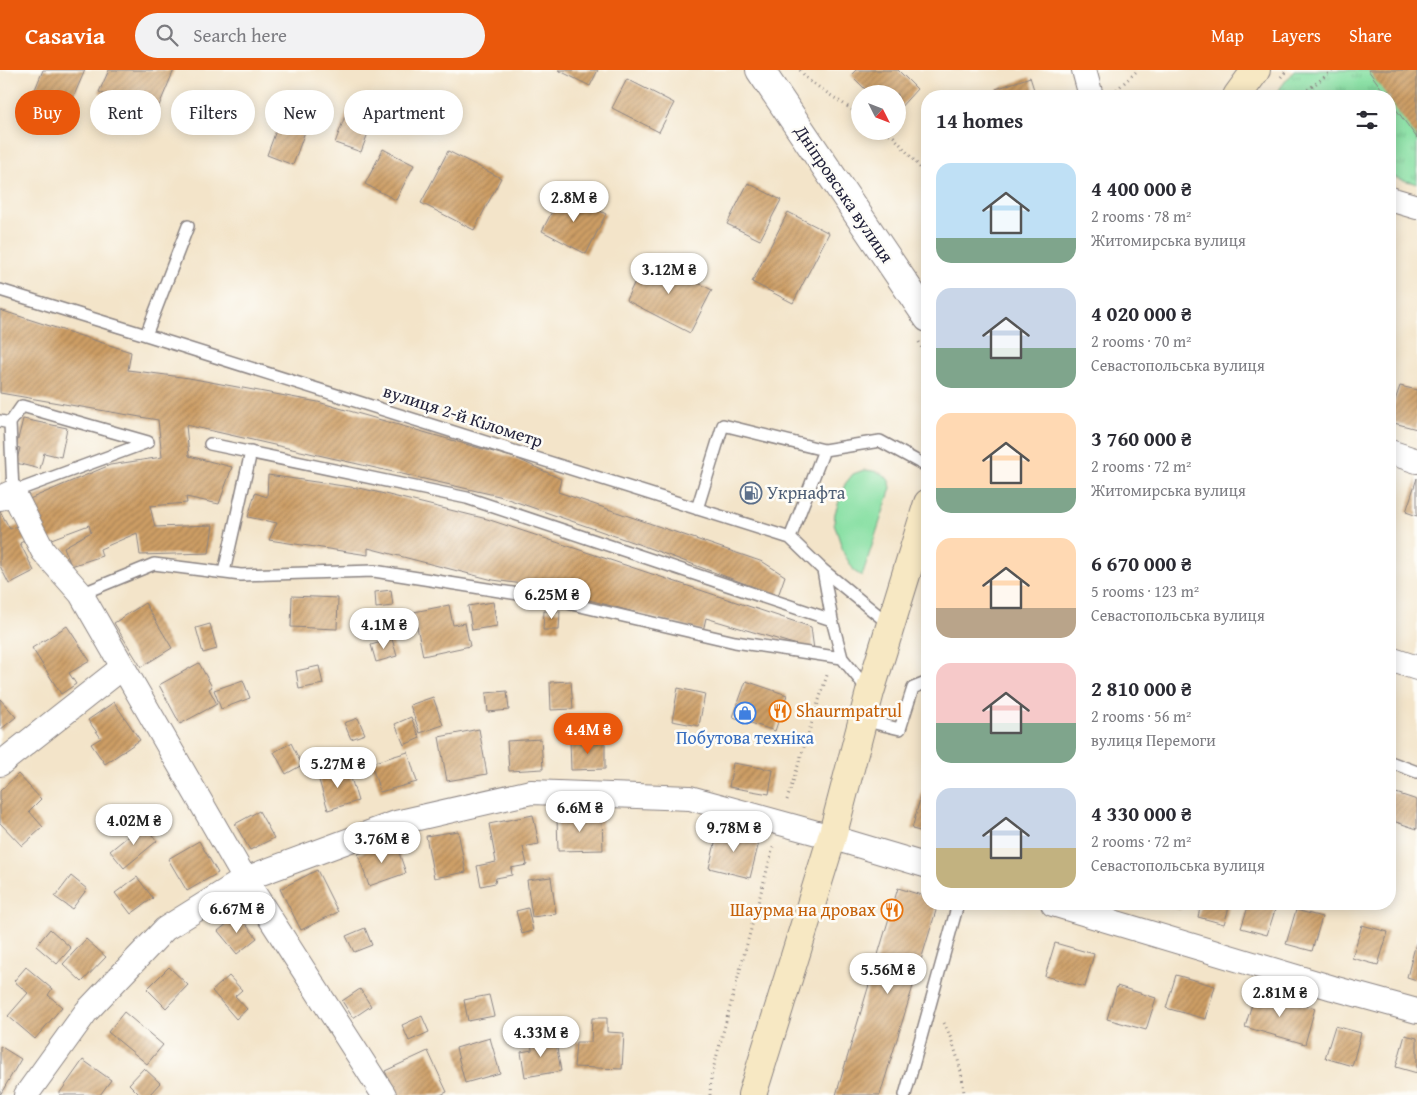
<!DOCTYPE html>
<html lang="en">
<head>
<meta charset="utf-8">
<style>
  :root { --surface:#fff; --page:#f2f2f3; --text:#2b2b33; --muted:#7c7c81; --accent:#ea580c }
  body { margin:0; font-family:"Gentium Book Plus",serif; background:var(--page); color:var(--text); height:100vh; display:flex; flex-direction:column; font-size:19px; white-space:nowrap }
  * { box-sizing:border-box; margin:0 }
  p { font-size:16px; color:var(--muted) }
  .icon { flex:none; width:28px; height:28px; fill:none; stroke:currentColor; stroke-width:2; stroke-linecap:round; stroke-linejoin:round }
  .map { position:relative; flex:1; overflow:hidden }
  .side { position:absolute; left:921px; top:20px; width:475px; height:820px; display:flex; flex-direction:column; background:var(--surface); border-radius:20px; box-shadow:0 2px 12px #0003 }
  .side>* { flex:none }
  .top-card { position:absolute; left:15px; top:20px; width:475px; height:45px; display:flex; gap:10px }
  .needle { width:32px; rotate:132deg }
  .buttons { position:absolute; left:851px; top:15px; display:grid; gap:10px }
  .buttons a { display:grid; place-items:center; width:55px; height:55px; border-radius:50%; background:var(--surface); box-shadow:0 2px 12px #0003; font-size:25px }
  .price { position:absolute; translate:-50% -42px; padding:0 11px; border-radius:18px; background:#fff; color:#222; font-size:16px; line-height:32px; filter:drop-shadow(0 1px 2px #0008) }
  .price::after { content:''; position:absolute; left:50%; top:30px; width:15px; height:11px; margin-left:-8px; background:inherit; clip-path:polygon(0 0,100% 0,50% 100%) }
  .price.current { background:var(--accent); color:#fff }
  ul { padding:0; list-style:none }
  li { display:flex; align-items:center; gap:15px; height:125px; padding:0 15px }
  li span { display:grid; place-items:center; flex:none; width:140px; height:100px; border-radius:15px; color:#555 }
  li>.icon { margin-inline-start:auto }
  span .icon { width:60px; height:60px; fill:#fffc; stroke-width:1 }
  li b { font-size:21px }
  h2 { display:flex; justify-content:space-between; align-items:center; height:60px; padding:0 15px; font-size:21px }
  .chip { padding:0 18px; border-radius:22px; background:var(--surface); box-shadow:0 2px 12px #0003; font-size:18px; line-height:45px }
  .chip.current { background:var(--accent); color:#fff }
  header { display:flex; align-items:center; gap:30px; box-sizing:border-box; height:70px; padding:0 25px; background:var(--accent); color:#fff }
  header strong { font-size:24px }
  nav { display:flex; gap:28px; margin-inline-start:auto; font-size:18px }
  .search { width:350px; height:45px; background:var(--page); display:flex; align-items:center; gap:12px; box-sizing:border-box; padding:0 18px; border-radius:28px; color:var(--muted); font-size:19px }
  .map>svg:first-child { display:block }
</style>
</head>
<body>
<header>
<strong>Casavia</strong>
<div class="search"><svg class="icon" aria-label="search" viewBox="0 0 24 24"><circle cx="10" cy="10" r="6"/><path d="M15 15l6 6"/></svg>Search here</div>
<nav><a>Map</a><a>Layers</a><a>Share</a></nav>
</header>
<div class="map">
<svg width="1417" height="1025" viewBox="0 0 1417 1025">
  <defs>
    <pattern id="park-tufts" width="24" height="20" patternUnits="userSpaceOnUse" patternTransform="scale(1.25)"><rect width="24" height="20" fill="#89e0a4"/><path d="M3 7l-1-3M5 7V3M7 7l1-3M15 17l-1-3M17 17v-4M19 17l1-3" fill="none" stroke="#76c08e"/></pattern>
    <pattern id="building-hatch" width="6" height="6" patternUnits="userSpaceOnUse" patternTransform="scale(1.25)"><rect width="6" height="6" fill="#cd9e65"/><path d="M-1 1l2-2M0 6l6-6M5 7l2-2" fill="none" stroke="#a68054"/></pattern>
  </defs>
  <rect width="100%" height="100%" fill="#fdfcf7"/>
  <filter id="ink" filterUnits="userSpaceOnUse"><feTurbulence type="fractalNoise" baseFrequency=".02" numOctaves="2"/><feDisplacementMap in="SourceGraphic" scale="10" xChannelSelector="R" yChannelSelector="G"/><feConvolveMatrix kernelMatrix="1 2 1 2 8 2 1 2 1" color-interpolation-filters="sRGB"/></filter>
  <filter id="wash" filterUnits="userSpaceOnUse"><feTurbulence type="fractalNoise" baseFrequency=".0096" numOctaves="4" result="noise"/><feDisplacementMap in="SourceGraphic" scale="20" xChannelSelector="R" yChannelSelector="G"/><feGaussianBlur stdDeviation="1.12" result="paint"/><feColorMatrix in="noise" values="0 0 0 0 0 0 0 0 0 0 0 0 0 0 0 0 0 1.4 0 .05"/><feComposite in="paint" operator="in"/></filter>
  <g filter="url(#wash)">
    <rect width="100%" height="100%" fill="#f3e4c9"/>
    <path fill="#89e0a4" stroke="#568170" d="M864,400c13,1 25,3 27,18l-29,88 -7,-4 -11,-18 -10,-31 1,-10 10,-29 8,-10z"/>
    <path fill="url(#park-tufts)" stroke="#568170" d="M1294,0h123v114l-27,-8v-80h-116z"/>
    <g id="blocks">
      <path fill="url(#building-hatch)" d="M43,0h42l-19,44 -35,-15z
        M109,0h65l-19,45 -56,-23z
        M558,0h40l-8,16z
        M856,0h42l19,19 -19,21v-16h-28l-19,-19z
        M1368,0h49v68l-27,-37v-5h-3z
        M1030,7l6,19h-38l-2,-7z
        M627,9l47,24 -15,29 -47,-24z
        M349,35l26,9 -14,38 -26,-9z
        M281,47l26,9 -14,39 -26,-10z
        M383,79l31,16 -18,35 -31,-16z
        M448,81l53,27 -27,52 -53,-27z
        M748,113l33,17 -21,40 -33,-16z
        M562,122l44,22 -20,40 -44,-23z
        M788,142l41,21 -36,70 -41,-21z
        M647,187l65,33 -22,43 -64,-33z
        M0,240l131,42 -3,18 61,8 129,24 200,57 43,20 -3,13 205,70 22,14 -7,20 -140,-52 -139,-48 -313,-71 3,31 43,11 -13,37 -33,-7 1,6 -37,3 5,21 58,-2 -4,28 -69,2 -3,-22 -37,16 2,7 -31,10 -7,-19 27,-15 -2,-7 -43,16 -19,-41 83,-35 52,-8 -4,-37 -158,-27z
        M1400,316l17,4v39l-27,-7v-7z
        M23,349l44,9 -6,29 -17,-4 -4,16 -24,-6 4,-15 -4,-1z
        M268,405l96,14 123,30 324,108 3,23 -108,-32 -3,13 -165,-45 -45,-6 -125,-32v7l-99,-15 8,-17 -29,-6 7,-24 12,4z
        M1417,408v38l-11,-4z
        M0,441l10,18 9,-4 7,15 -6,3 14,28 -25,13 -9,-18z
        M391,520l2,16 -17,2 -1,-16z
        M292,526l46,2 -1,31 -46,-2z
        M493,532l4,24 -25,4 -4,-24z
        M145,533l27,45 -31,19 -27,-44z
        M449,535l4,20 12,-2 5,23 -47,10 -9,-44z
        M544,541h16l-1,19h-16z
        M210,554l7,25 -14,4 -7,-25z
        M67,556l23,35 -21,12 7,11 -15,10 -29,-46z
        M392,569l5,17 -21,6 -5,-17z
        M199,593l13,24 -3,2 8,15 -37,20 -21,-39z
        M319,596l4,18 -24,5 -3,-18z
        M243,610l7,18 -29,11 -7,-19z
        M571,611l2,28 -22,1 -1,-28z
        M746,611l41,14 -12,36 -42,-14z
        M678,618l27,6 -6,32 -27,-5z
        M507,621l2,19 -21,2 -2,-19z
        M433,627l10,28 -23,8 -10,-28z
        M0,629l16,18 -16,13z
        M114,632l26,38 -35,24 -14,-20 10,-6 -13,-18z
        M411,647l9,21 -16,7 -9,-21z
        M358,648l7,16 -14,5 -7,-16z
        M479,659l8,45 -40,7 -8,-44z
        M541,669l2,30 -34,2 -2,-30z
        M570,670h35v29l-34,1z
        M291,673l11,22 -16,9 -12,-22z
        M408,682l9,30 -37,10 -9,-29z
        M733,693l40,7 -4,24 -40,-7z
        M348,698l10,33 -30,9 -10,-33z
        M927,702h1v61l-16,-4z
        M18,704l23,25 -12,12 14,16 -21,19 -22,-23v-32z
        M1390,721l27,9v29l-27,-9z
        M259,741l15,27 -24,12 -15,-26z
        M533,745l6,29 -16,3 4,18 -16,3 1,7 -16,3 -1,5 -14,3 -4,-20 19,-4 -7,-38z
        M602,745l1,35 -45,1 -1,-34z
        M143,754l14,17 -33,27 -14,-17z
        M719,757l41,11 -10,40 -41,-10z
        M458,761l8,41 -32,6 -8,-42z
        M199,771l19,32 -31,18 -19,-32z
        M395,771l11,32 -37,13 -11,-32z
        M317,800l21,42 -37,18 -21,-41z
        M71,806l16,13 -15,20 -17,-12z
        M137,807l16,21 -22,16 -16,-21z
        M551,807l5,37 -24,3 -5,-37z
        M898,818l30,9v7h10l-58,191h-44z
        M1160,834h22l-2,6z
        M1201,834h29l-6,20 -26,-7z
        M1249,834h28l-10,31 -26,-7z
        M528,838l5,23 -11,3 -6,-23z
        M1296,840l26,7 -10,34 -26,-7z
        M238,845l19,23 -20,16 -19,-23z
        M1362,855l26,7 -10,33 -26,-7z
        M365,858l7,17 -18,7 -8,-16z
        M50,859l21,19 -14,16 -21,-18z
        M86,869l20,18 -24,25 -19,-18z
        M1055,873l39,11 -9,33 -40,-11z
        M1416,873h1v37l-10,-3z
        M26,897l26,22 -4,6 14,12 -27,32 -27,-23 20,-23 -14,-12z
        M169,897l19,18 -22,23 -19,-19z
        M1176,905l39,11 -9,33 -40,-11z
        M229,906l13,14 -7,6 12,13 -11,10 -24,-28z
        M1117,916l39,12 -10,32 -39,-11z
        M360,919l11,17 -18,12 -11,-17z
        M1256,921l59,17 -10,36 -60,-17z
        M489,925l5,21 -26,5 -4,-21z
        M124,942l39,33 -16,19 -39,-32z
        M422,946l7,16 -20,9 -7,-16z
        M592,948h15v14l17,1 -2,36 -48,-2 2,-25h15z
        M1335,956l26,7 -9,33 -27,-8z
        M1405,965l12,3v35l-21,-6z
        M555,967l6,34 -36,6 -4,-25 11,-2 -1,-9z
        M490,968l10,35 -35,10 -9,-35z
        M0,976l21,13 -21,36z
        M428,981l19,41 -7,3h-44l-11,-24z
        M83,990l28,20 -11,15h-39l-2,-1z
        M144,998l16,15 -11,12h-9l-11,-11z"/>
    </g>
  </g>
  <g filter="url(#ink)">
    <use href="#blocks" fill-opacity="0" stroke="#8a8382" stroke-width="1"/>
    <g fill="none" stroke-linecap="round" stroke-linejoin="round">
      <g stroke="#8a8382" stroke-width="14">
        <path id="service" d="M0,220l146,45 644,203 33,32 66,54
          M146,265l42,-109
          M0,351l10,2 3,69 135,-50 -126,-36 -12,17
          M210,374l257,54 365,122
          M697,439l26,-84 101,25 56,-9 48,26
          M790,468l34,-88
          M823,500l9,50 10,38 26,32
          M224,502l27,-120
          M81,524l73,-30 87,11 133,-4 176,28 185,43 107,16
          M862,650l38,9 13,-41 15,-6
          M1390,692l27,10
          M905,1025l53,-191"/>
      </g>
      <g stroke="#8a8382" stroke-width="26">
        <path id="minor" d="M1084,0l7,26
          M1390,129l27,8
          M1390,382l27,9
          M0,428l13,-6 30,59 38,43 164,285 139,216
          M1390,589l27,9
          M0,694l123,-97
          M1053,834l280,84 84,23
          M26,1025l60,-83 79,-83 80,-50 151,-56 135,-31 159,6 127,35 111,33"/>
      </g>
      <g stroke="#8a8382" stroke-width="30">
        <path id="tertiary" d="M760,0l168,248"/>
      </g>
      <g stroke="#8a8382" stroke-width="30">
        <path id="secondary" d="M1237,26l19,-26
          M752,1025l80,-258 38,-145 58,-189"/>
      </g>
      <path stroke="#8a8382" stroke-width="3" stroke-dasharray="1 4" stroke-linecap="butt" d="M800,0l8,10 52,35
        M1281,7l6,-7
        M1113,23l25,-23
        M1300,26l33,-26
        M885,61l9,6 34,40
        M919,272l6,13 2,75 -5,13
        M787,730l41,-128
        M944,953c10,20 19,49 20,72
        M710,1025l1,-18 63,-233"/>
      <use href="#service" stroke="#fff" stroke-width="11"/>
      <use href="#minor" stroke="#fff" stroke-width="24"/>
      <use href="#tertiary" stroke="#fff" stroke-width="28"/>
      <use href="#secondary" stroke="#f7e8c3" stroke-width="28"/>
    </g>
  </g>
  <defs>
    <g id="fuel-ring" transform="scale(1.125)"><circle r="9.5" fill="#fdfcf7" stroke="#5c6f8a" stroke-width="1.5"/><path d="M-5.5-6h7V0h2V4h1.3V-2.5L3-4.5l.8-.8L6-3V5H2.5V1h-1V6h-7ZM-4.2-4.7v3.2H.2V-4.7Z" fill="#5c6f8a"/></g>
    <g id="restaurant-ring" transform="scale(1.125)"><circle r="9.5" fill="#fdfcf7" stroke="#e8710a" stroke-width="1.5"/><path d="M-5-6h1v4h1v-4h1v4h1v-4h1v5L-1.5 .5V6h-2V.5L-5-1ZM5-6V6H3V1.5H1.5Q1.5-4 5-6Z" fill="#e8710a"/></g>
    <g id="shop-ring" transform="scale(1.125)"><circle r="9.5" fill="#fdfcf7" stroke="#3f7fe0" stroke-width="1.5"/><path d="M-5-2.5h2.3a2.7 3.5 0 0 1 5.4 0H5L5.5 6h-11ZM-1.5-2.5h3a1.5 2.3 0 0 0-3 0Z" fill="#3f7fe0"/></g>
  </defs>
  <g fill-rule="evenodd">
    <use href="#fuel-ring" x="751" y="423"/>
    <use href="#restaurant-ring" x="780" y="641"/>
    <use href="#shop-ring" x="745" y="643"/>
    <use href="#restaurant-ring" x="892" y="840"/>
  </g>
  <g text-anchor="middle" stroke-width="5" stroke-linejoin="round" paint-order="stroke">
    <g font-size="18" fill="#22223b" stroke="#fdfcf7">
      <text transform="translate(844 124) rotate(56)" y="6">Дніпровська вулиця</text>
      <text transform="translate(463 346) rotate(18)" y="6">вулиця 2-й Кілометр</text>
    </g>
    <g font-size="18" fill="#4e5e75" stroke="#fdfcf7" text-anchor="start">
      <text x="767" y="429">Укрнафта</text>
    </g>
    <g font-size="18" fill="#c56008" stroke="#fdfcf7" text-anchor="start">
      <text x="796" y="647">Shaurmpatrul</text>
      <text x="876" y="846" text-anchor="end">Шаурма на дровах</text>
    </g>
    <g font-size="18" fill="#366cbe" stroke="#fdfcf7">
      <text x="745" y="674">Побутова техніка</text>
    </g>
  </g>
</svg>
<div class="buttons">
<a><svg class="needle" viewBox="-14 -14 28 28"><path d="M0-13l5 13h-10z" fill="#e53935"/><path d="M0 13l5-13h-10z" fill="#7c7c81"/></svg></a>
</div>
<b class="price" style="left:574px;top:153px">2.8M ₴</b>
<b class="price" style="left:669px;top:225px">3.12M ₴</b>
<b class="price" style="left:552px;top:550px">6.25M ₴</b>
<b class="price" style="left:384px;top:580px">4.1M ₴</b>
<b class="price current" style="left:588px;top:685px">4.4M ₴</b>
<b class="price" style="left:338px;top:719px">5.27M ₴</b>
<b class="price" style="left:580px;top:763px">6.6M ₴</b>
<b class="price" style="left:134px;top:776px">4.02M ₴</b>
<b class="price" style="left:734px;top:783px">9.78M ₴</b>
<b class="price" style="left:382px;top:794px">3.76M ₴</b>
<b class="price" style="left:237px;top:864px">6.67M ₴</b>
<b class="price" style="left:888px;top:925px">5.56M ₴</b>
<b class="price" style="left:1280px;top:948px">2.81M ₴</b>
<b class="price" style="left:541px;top:988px">4.33M ₴</b>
<div class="top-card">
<a class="chip current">Buy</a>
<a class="chip">Rent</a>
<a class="chip">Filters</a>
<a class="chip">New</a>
<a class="chip">Apartment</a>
</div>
<section class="side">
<h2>14 homes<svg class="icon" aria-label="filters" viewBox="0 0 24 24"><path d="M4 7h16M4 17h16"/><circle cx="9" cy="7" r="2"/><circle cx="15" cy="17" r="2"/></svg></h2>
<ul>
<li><span style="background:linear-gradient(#bfe0f5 75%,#7fa58c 0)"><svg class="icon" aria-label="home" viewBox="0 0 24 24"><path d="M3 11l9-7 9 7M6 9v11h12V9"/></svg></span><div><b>4 400 000 ₴</b><p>2 rooms · 78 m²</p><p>Житомирська вулиця</p></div></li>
<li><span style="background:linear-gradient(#c9d6e8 60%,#7fa58c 0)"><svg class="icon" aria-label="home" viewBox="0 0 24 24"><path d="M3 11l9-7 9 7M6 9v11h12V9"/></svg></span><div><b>4 020 000 ₴</b><p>2 rooms · 70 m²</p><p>Севастопольська вулиця</p></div></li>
<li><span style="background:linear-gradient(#ffd9b3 75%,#7fa58c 0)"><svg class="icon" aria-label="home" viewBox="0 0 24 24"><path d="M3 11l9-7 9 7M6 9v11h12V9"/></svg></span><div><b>3 760 000 ₴</b><p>2 rooms · 72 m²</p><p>Житомирська вулиця</p></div></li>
<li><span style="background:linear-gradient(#ffd9b3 70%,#b9a48a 0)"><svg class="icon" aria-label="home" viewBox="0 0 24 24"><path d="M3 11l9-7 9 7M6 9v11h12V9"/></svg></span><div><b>6 670 000 ₴</b><p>5 rooms · 123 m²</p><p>Севастопольська вулиця</p></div></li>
<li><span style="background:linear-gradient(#f6c9c9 60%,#7fa58c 0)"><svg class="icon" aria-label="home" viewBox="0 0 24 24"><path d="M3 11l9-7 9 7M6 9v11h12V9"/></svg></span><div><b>2 810 000 ₴</b><p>2 rooms · 56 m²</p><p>вулиця Перемоги</p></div></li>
<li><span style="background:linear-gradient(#c9d6e8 60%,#c2b280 0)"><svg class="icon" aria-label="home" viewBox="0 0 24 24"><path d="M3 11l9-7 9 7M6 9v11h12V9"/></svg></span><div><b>4 330 000 ₴</b><p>2 rooms · 72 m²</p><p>Севастопольська вулиця</p></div></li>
</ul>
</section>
</div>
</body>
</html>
